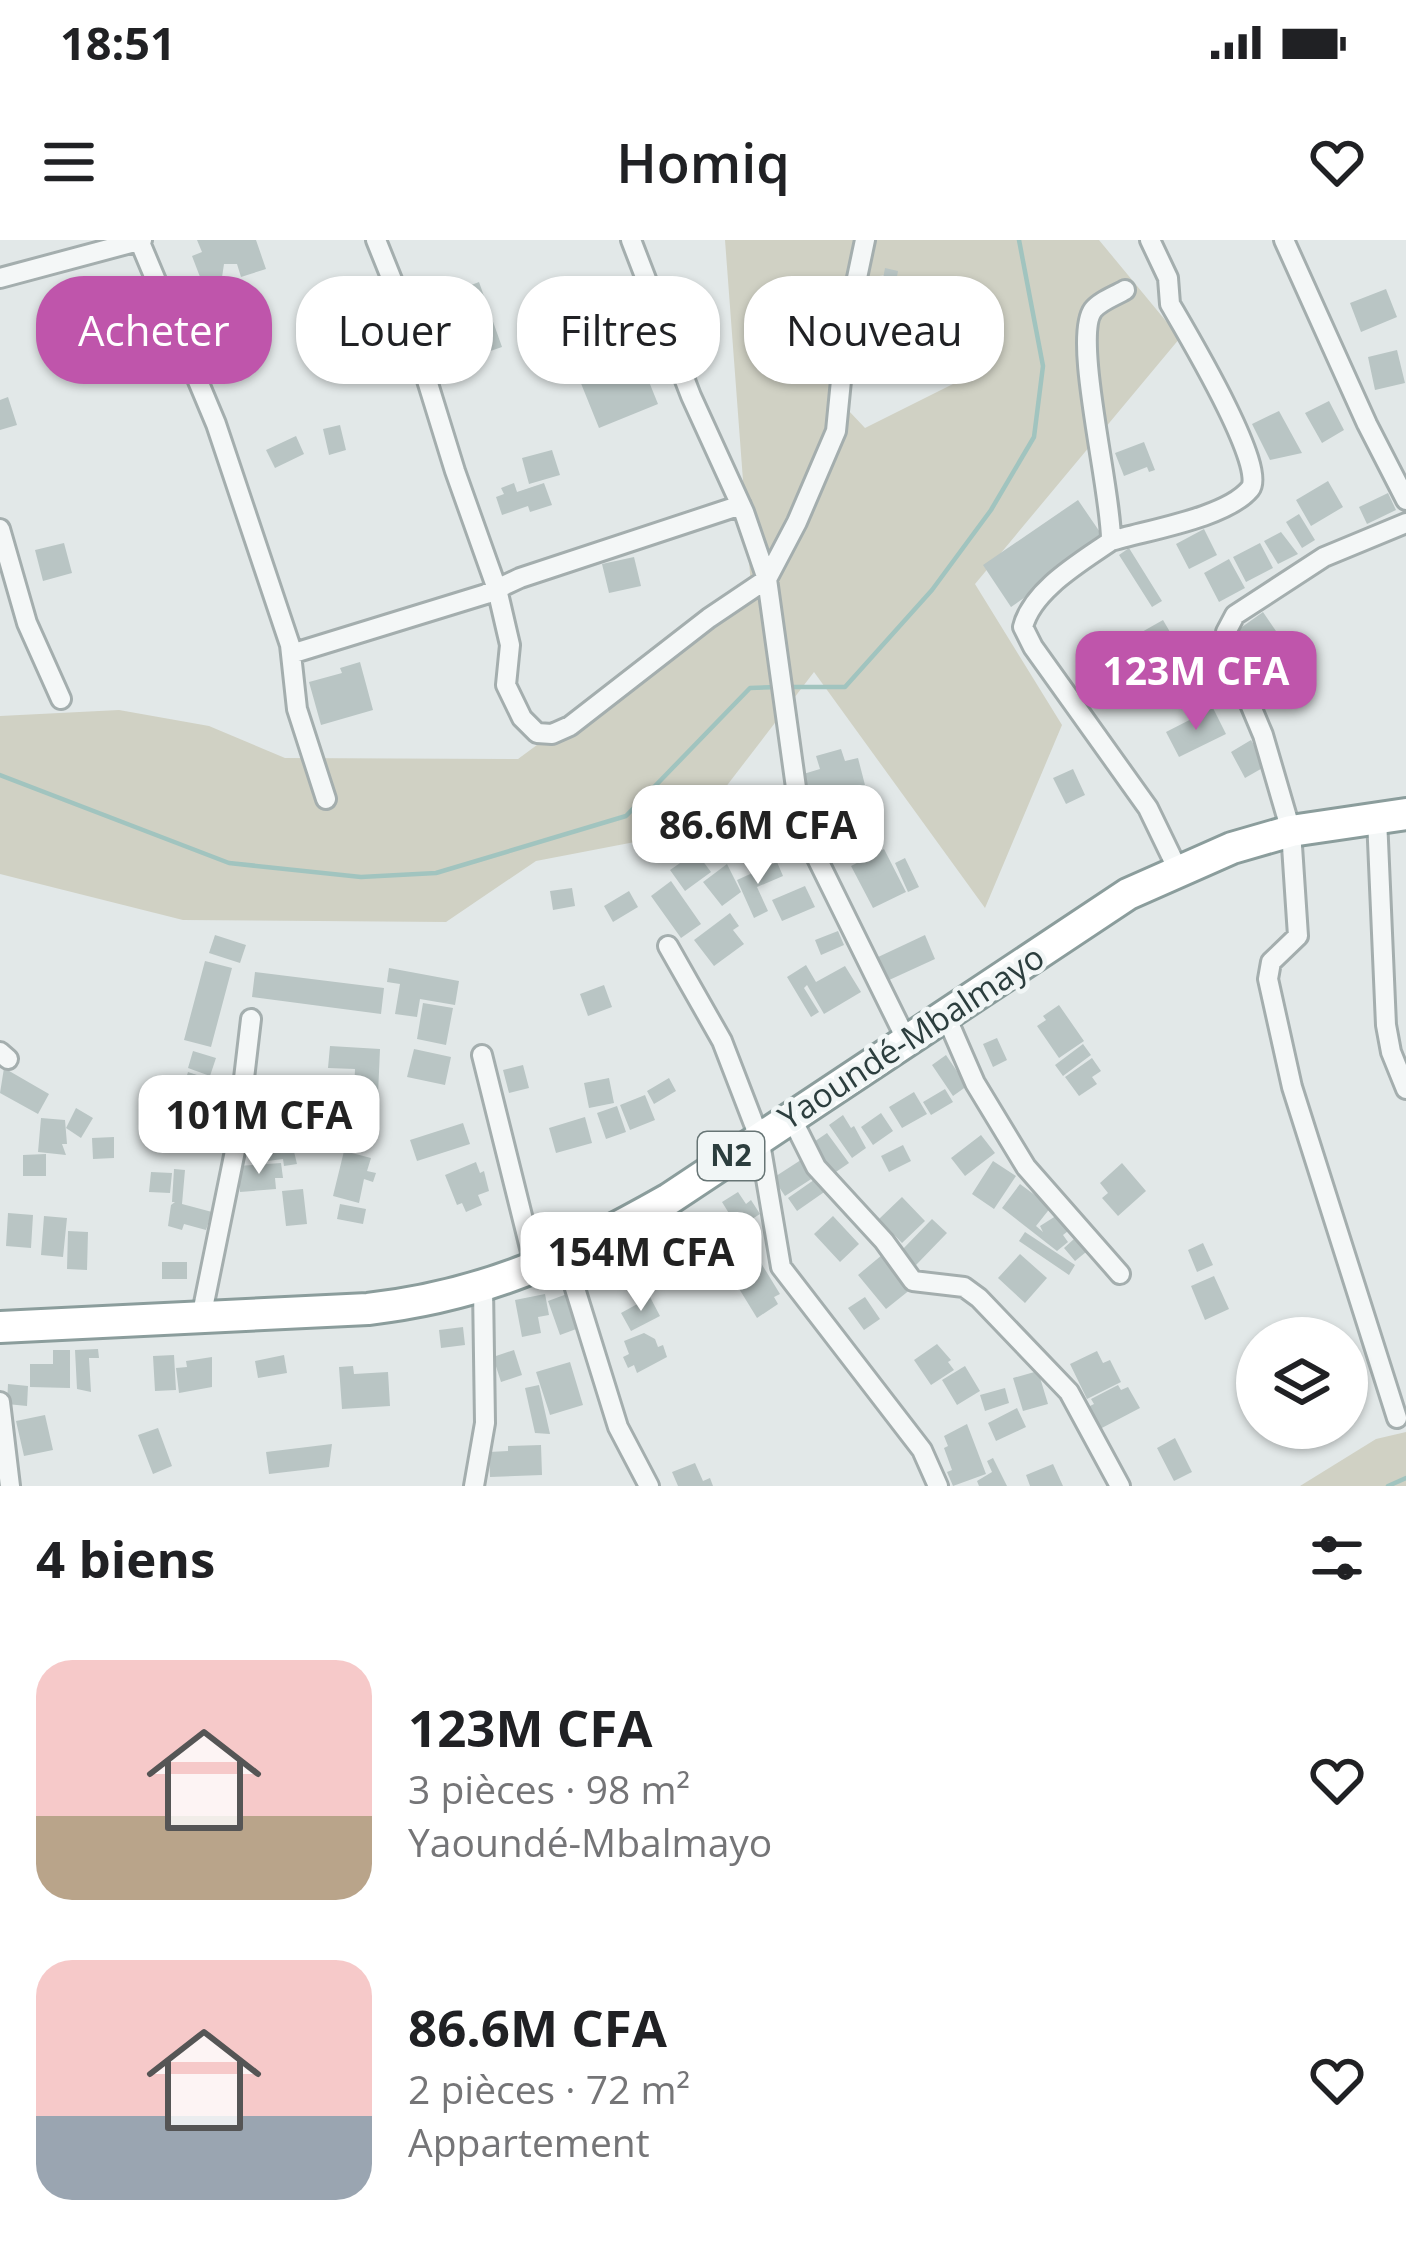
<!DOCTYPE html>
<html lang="fr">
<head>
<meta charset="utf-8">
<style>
  :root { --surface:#fff; --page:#f6f6f6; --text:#202124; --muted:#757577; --accent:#bf55ab }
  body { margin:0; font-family:"Open Sans",sans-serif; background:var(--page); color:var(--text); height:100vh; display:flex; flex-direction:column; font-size:45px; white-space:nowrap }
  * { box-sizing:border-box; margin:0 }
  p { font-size:39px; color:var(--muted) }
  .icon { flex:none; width:66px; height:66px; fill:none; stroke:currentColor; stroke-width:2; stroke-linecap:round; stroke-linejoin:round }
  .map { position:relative; height:1246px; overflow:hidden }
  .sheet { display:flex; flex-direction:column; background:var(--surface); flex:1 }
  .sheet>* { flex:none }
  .top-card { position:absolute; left:36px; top:36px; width:1335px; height:108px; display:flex; gap:24px }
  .tools { position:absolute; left:1236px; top:1077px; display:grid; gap:24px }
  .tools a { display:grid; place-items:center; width:132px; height:132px; border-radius:50%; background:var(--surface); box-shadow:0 3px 9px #0004; font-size:60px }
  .price { position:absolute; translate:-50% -102px; padding:0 27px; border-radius:24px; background:#fff; color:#222; font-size:39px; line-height:78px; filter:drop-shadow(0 3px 6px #0008) }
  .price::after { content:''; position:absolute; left:50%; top:72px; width:36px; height:27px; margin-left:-18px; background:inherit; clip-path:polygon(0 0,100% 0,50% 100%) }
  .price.on { background:var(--accent); color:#fff }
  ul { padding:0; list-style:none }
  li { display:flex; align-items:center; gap:36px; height:300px; padding:0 36px }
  li span { display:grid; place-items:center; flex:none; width:336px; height:240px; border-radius:36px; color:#555 }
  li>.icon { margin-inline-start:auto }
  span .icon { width:144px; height:144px; fill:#fffc; stroke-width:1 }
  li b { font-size:51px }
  h2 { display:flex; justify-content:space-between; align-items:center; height:144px; padding:0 36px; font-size:51px }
  .tag { padding:0 42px; border-radius:48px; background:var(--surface); box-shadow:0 3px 9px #0004; font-size:42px; line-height:108px }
  .tag.on { background:var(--accent); color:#fff }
  .status { display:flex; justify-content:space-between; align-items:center; height:84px; padding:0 60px; background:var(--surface); direction:ltr }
  .status svg { height:33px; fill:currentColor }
  header { display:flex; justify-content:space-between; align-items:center; height:156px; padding:0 36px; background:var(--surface); font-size:54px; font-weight:600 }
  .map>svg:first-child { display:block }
</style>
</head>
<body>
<div class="status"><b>18:51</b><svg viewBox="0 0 49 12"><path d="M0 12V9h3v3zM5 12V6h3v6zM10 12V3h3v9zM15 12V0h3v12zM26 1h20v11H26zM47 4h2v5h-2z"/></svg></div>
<header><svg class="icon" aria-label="menu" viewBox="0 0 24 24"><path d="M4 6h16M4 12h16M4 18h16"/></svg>Homiq<svg class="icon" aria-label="heart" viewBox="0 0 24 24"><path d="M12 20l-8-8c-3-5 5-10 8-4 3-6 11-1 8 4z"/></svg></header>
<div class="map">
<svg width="1406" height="1246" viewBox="0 0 1406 1246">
  <rect width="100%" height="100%" fill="#e2e8e8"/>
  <path fill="#d0d1c4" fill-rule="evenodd" d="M725,0h374l81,98 -205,246 87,141 -77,183 -171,-236 -122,159 -156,30 -90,61 -263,-2 -183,-46v-158l119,-6 90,16 76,32 233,1 233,-172zM886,35c53,2 63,40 85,81l-16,27 -90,45 -34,-36 21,-112z
    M1406,1192v54h-106l76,-47z"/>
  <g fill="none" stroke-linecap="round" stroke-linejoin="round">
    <path stroke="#a1c4bf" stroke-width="4.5" d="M790,447h55l87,-97 59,-80 43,-73 9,-71 -24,-126
      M0,535l229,88 132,14 75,-4 190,-57 124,-128 28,-1
      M1388,1246l18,-8"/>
  </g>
  <path fill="#b9c5c4" d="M197,0h59l10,29 -25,8 -4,-13h-13l-3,20 -16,6 -13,-34 10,-4z
    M885,28l13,3 -5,27 -13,-3z
    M479,42l23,65 -26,9 -23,-64z
    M1386,49l11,28 -36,15 -11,-29z
    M458,77l15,38 -26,9 -14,-37z
    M902,80l40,9 -11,49 -40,-9z
    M615,82l10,21 -29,14 -10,-21z
    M951,96l13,4 -9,26 -12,-4z
    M1397,110l8,33 -30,7 -7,-33z
    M637,112l21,52 -59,24 -21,-52z
    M8,157l9,28 -17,5v-30z
    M1329,161l15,29 -22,13 -17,-30z
    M1279,171l23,42 -32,7 -18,-36z
    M340,185l6,25 -17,5 -6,-26z
    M296,196l8,18 -29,14 -9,-18z
    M1144,202l11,28 -6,2 -2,-5 -23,9 -9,-23z
    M552,210l8,25 -31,9 -7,-26z
    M1328,241l15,26 -32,19 -15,-26z
    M514,243l3,9 27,-9 8,22 -22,7 -2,-6 -26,9 -6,-18 8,-3 -3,-6z
    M1388,253l8,17 -29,14 -8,-17z
    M1078,260l28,41 -95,66 -28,-42z
    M1299,274l16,26 -13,8 -16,-26z
    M1204,289l13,26 -28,14 -13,-25z
    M1281,292l17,22 -20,10 -14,-23z
    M64,303l8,30 -29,8 -8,-31z
    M1260,303l13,25 -27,14 -13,-25z
    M1129,308l33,53 -10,6 -33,-52z
    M634,317l7,29 -32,7 -7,-29z
    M1229,319l16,29 -26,14 -15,-29z
    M1263,372l15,22 -34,25 -16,-22z
    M1163,380l14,24 -30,17 -14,-24z
    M1213,392l10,16 -26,16 -10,-16z
    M1275,404l19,13 -31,43 -18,-13z
    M360,422l13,48 -52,15 -12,-43 33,-9 -2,-5z
    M1162,430l6,4 4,16 -19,9 -9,-19z
    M1213,468l13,26 -47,23 -13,-25z
    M1251,500l15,26 -21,12 -14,-26z
    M841,509l4,12 13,-3 7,27 -58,17 -7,-27 20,-6 -4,-13z
    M1073,529l12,26 -19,9 -13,-26z
    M858,552l10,28 -19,7 -9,-29z
    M836,560l10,25 -28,11 -10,-25z
    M884,609l22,43 -33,16 -22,-42z
    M696,612l15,20 -26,19 -15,-21z
    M905,618l14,29 -11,5 -13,-29z
    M777,622l6,14 -26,11 11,24 -14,7 -17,-38z
    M727,624l14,28 -19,14 -19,-24z
    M671,641l30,43 -20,14 -30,-42z
    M805,646l10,21 -33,14 -10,-21z
    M572,648l3,18 -22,4 -3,-19z
    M629,651l9,16 -25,15 -9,-16z
    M730,673l9,13 -6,4 11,14 -30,22 -20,-26z
    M838,691l6,14 -23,10 -6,-15z
    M215,695l31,10 -6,18 -31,-10z
    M925,695l10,24 -48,22 -11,-23z
    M205,721l27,7 -21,79 -27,-7z
    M806,725l10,17 29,-16 16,26 -37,22 -17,-29 -3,3 15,24 -8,5 -24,-40z
    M389,728l70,13 -4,24 -35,-6 -3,18 -22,-3 5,-30 -13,-2z
    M255,732l129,16 -3,26 -129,-17z
    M604,745l8,22 -24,9 -8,-22z
    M423,763l30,5 -7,37 -29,-6z
    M1059,765l25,36 -25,17 -22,-32 9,-6 -3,-4z
    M997,798l10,22 -14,7 -10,-23z
    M1083,804l8,11 -28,21 -8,-11z
    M330,806l50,3 -3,69 -48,-2 2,-25 23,2 1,-24 -27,-1z
    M414,809l37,8 -6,28 -38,-8z
    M193,811l23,7 -6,18 -22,-8z
    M946,815l21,31 -14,10 -21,-31z
    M1092,818l9,13 -9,6 5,7 -18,12 -14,-19z
    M523,825l6,23 -20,5 -6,-23z
    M4,828l45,26 -11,20 -38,-21z
    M188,832l21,7 -11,37 25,8 -7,24 -47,-14z
    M609,838l5,25 -25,5 -5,-25z
    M669,838l7,13 -22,13 -7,-13z
    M945,849l8,13 -22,13 -8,-13z
    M914,852l13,22 -25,14 -13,-21z
    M645,855l10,25 -25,10 -10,-25z
    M617,866l9,26 -20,7 -9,-26z
    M76,868l17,10 -12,20 -15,-10z
    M881,873l12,18 -20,14 -12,-18z
    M843,875l8,13 3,-2 12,22 -14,10 -23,-33z
    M585,877l7,26 -36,10 -7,-25z
    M41,878l24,2 2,24h-5l4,11 -28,-3z
    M463,883l7,21 -53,17 -7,-21z
    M827,893l22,30 -19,13 -22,-30z
    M981,895l14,18 -30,23 -14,-18z
    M114,897v21l-21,1 -1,-21z
    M291,899l6,25 -13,2 -1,-7 -31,4 -1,-9 -8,1 -2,-13z
    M903,905l8,16 -22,11 -8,-16z
    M344,911l27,7 -4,13 9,2 -3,9 -9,-3 -5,24 -26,-7z
    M46,914v22h-23v-21z
    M807,916l12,18 -34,22 -12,-18z
    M993,921l23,15 -22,33 -22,-15z
    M476,922l4,11 4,-2 5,20 -11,4 4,10 -16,7 -4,-9 -5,2 -12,-30z
    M281,923l2,15h-8l1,11 -36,3 -2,-26z
    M1122,923l24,28 -28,25 -16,-18 6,-5 -8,-10z
    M174,929l11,1 -3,34 30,8 -6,18 -22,-6 -2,6 -14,-4 3,-21 4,-3h-3z
    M151,932l21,1 -2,20 -21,-1z
    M821,935l9,13 -33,23 -9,-13z
    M1020,944l31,23 -15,19 7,6 -3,-6 19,-12 32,34 -16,13 -11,-13 10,-9 -6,-8 -5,4 5,7 -11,9 -55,-43z
    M303,949l4,35 -21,2 -4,-35z
    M738,952l8,12 5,-4 9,14 -22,14 -16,-26z
    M902,957l23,24 -23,22 -23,-24z
    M340,964l26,5 -3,15 -26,-5z
    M726,972l14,19 -19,14 -14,-19z
    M8,973l25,2 -2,33 -25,-2z
    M44,976l23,2 -4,39 -22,-2z
    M833,976l26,28 -19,18 -26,-28z
    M932,979l15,14 -31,32 -15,-14z
    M702,990l13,19 -15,11 -14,-19z
    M68,991l20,1 -1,38 -20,-1z
    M1025,992l50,33 -6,10 -50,-34z
    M742,993l11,15 -17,13 -11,-14z
    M1203,1003l10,22 -16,7 -9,-22z
    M686,1008l9,14 -25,16 -9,-14z
    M1020,1014l27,24 -22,25 -27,-25z
    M882,1015l29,34 -25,20 -28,-34z
    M754,1019l4,6 3,-2 19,31 -6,3 4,7 -21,14 -27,-44z
    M162,1022h25v17h-25z
    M1214,1036l15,33 -24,11 -14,-34z
    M545,1054l4,21 -11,2 3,16 -19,4 -7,-37z
    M567,1054l12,34 -19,7 -12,-34z
    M650,1057l10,19 -29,15 -10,-18z
    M865,1057l15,22 -16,11 -16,-22z
    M463,1087l2,18 -24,3 -2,-18z
    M644,1093l11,6 3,8 5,-2 4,12 -30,16 -3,-8 -6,3 -5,-11 6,-3 -5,-13z
    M937,1104l14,16 -3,2 6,8 -23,15 -17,-25z
    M98,1109l1,9h-10l2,34 -14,-3 -2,-39z
    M53,1110h17v38l-40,-1v-23h23z
    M514,1110l8,25 -21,7 -8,-25z
    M1097,1111l6,12 7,-3 11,22 -34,17 -17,-35z
    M174,1115l2,35 -21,1 -2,-35z
    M284,1115l3,18 -29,5 -3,-17z
    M212,1117v30l-33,6 -3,-25 11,-1 -1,-6z
    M570,1122l13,43 -33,10 -14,-43z
    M353,1126l1,8 34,-2 2,34 -48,3 -3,-42z
    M965,1126l15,25 -23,14 -15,-25z
    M1038,1131l10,33 -25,7 -10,-33z
    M8,1144l20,2 -1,20 -20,-2z
    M539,1145l11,49 -15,-1 -10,-45z
    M1118,1145l3,5 7,-3 12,21 -42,22 -12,-22 8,-4 -3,-5z
    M1005,1148l4,15 -24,8 -5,-16z
    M1017,1168l9,19 -30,14 -8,-18z
    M45,1175l8,35 -29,6 -8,-35z
    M967,1184l19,50 -33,12 -6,-14 5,-2 -8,-22 4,-2 -4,-10z
    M158,1188l14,38 -19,8 -15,-39z
    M1175,1198l17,34 -18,9 -17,-33z
    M332,1204l-3,23 -60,7 -3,-22z
    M541,1205l1,30 -52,2 -1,-25 19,-1v-5z
    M993,1218l14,28h-28l-2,-5 15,-9 -5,-11z
    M695,1223l8,18 7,-3 3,8h-35l-6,-14z
    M1053,1224l10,22h-33l-4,-11z"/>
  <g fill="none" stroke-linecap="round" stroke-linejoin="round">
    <g stroke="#a4aeae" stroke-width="24">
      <path id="minor" d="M139,0l77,184 74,221 7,64 29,90
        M376,0l33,82 46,149 42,118 13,56 -4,40 16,33 15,15 15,1 18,-8 139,-108 58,-39 30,-57 39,-91 10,-101 19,-90
        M631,0l60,156 53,116 23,67 31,223 10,38 99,201
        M1284,0l83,184 39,76
        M0,38l142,-38
        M1125,50c-10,6 -25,11 -32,20 -21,28 19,183 18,231 -30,21 -79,49 -88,86l10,20 115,161 30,62
        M0,289l27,94 34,76
        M1111,301c36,-11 115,-23 139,-52 18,-21 -65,-159 -80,-185l-2,-26 -18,-38
        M291,414l195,-60 34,-16 221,-73
        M1377,578l9,207 5,27 15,37
        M668,706l54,95 37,96 22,130 141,183 16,36
        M945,774l30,69 51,84 94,107
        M0,812l8,7
        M482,815l53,213
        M791,877l25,50 68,74 29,40 51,6 15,11 90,94 51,94
        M564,1013l54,174 31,59
        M201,1078l35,-172 15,-127
        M0,1162l10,84
        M1397,1178l-105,-331 -24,-108 3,-17 27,-26 -7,-105 -28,-96 -36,-86 -1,-17 9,-17 89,-58 82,-34
        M474,1246l11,-63 -2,-135"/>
    </g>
    <g stroke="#8b9d9c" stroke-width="36">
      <path id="trunk" d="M0,1087l368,-18c119,-14 197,-51 301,-110l459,-305 104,-46 59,-17 115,-17"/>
    </g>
    <use href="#minor" stroke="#f4f7f7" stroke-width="18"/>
    <use href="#trunk" stroke="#fff" stroke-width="30"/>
  </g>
  <g text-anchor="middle" stroke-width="9" stroke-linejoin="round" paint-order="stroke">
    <rect fill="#f1f6f6" stroke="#677575" stroke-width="3" x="698" y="892" width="66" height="48" rx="9"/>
    <g font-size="30" font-weight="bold" fill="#2c3e3e">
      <text x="731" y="926">N2</text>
    </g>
    <g font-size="33" fill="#2c3e3e" stroke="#f1f6f6">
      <text transform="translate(911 797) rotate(-33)" y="12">Yaoundé-Mbalmayo</text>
    </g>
  </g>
</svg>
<div class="tools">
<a><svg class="icon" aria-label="layers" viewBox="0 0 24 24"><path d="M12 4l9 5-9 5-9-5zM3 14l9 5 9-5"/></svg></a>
</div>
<b class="price on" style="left:1196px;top:493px">123M CFA</b>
<b class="price" style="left:758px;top:647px">86.6M CFA</b>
<b class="price" style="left:259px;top:937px">101M CFA</b>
<b class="price" style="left:641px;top:1074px">154M CFA</b>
<div class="top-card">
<a class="tag on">Acheter</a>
<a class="tag">Louer</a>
<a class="tag">Filtres</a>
<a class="tag">Nouveau</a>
</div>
</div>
<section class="sheet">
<h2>4 biens<svg class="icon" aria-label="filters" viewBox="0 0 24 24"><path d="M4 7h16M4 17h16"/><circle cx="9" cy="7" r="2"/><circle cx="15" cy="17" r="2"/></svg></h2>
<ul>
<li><span style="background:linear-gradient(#f6c9c9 65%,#b9a48a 0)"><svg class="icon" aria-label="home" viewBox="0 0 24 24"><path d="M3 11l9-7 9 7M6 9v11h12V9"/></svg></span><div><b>123M CFA</b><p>3 pièces · 98 m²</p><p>Yaoundé-Mbalmayo</p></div><svg class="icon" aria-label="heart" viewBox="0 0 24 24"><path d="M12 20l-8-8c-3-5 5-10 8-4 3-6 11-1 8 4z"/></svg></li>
<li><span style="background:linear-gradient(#f6c9c9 65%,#9aa5b1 0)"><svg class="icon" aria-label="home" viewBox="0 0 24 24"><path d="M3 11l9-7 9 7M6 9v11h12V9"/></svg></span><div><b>86.6M CFA</b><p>2 pièces · 72 m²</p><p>Appartement</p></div><svg class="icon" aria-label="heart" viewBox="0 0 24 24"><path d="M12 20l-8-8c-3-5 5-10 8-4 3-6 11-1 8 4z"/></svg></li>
</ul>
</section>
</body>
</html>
